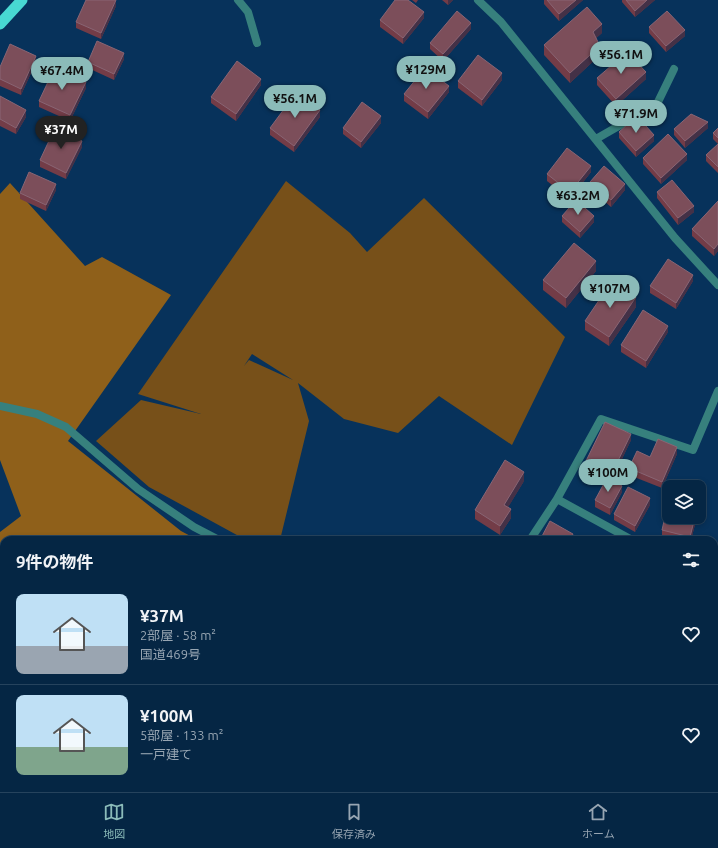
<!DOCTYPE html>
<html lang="ja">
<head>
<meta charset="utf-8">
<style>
  :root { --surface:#052644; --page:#13324f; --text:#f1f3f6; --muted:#97a5b2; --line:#26435d; --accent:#8bbbb9 }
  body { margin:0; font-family:Ubuntu,"Noto Sans JP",sans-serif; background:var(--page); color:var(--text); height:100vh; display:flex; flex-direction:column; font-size:15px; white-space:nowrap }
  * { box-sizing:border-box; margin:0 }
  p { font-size:13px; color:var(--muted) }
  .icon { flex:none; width:22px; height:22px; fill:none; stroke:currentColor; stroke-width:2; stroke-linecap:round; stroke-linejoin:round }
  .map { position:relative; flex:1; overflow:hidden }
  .details { position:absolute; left:0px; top:536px; width:718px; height:256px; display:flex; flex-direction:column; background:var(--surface); border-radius:12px 12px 0 0; box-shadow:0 2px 6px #0003,0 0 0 1px var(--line) }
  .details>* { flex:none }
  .buttons { position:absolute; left:662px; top:480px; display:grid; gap:8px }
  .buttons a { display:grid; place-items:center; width:44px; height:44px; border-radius:8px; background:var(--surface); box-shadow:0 2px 6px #0003,0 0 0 1px var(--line); font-size:20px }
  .price { position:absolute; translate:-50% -34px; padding:0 9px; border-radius:14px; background:var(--accent); color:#111; font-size:13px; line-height:26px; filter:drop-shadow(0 1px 2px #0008) }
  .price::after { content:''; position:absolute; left:50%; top:24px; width:12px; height:9px; margin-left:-6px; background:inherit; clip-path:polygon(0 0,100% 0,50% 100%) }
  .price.selected { background:#222; color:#fff }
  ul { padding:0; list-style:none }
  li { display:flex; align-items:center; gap:12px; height:100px; padding:0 16px }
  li+li { border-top:1px solid var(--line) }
  li span { display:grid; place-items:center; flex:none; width:112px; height:80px; border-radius:8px; color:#555 }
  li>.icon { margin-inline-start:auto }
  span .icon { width:48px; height:48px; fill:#fffc; stroke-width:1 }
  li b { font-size:17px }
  h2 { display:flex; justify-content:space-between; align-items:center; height:48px; padding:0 16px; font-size:17px }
  .dock { display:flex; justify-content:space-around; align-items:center; height:56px; border-top:1px solid var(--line); background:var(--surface); font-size:11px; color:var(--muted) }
  .dock a { display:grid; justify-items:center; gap:2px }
  .dock .selected { color:var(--accent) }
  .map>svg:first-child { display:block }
</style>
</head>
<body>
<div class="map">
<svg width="718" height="792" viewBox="0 0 718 792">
  <rect width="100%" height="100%" fill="#07325b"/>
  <path fill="#775019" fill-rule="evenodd" d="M286,181l64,52 17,19 57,-54 141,139 -53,108 -73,-49 -41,37 -54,-14 -46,-36 11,38 -29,119h-34l-97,-53 -53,-46 45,-41 60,14 -63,-20zM252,354l41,26 -44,-20 -5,6z"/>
  <path fill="#8f601a" d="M10,183l75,83 17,-9 69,38 -103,146 113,90 17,9h-194v79l-4,1v-88l21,-16 -21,-56v-266z
    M0,631l4,10v147h58l2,4h-64z
    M277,788h229v4h-233z"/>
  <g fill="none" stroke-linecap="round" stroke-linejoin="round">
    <path stroke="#37807d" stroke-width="8" d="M238,0l10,12 9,31
      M478,0l23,22 174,216 43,47
      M596,139l61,-35 17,-35
      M0,406l37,8 29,13 72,62 56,38 25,13
      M557,499l75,41
      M530,540l27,-41 44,-80 92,31 25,-59
      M714,586l4,2
      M714,729l4,-7
      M356,792l3,-4
      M692,792l1,-4"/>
    <path stroke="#48d8d2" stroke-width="11" d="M0,24l22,-24"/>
  </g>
  <path fill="#733c47" d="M412,0h6l-2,3z
    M442,0h11l-5,5z
    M544,0h39l-24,21 -15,-17z
    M622,0h33l-20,17 -13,-15z
    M116,6l-15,33 -25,-11v-6z
    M424,18l-21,26 -23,-17v-7z
    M649,27l36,9 -19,16 -17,-19z
    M471,29l-28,32 -13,-12v-6z
    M602,33l-6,5 4,17 -30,28 -26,-28v-10z
    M124,59l-10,21 -26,-12v-6z
    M36,62l-15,33 -21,-9v-19z
    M597,78l49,1 -30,27 -19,-21z
    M502,80l-20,26 -24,-18v-7z
    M261,85l-25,36 -25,-18v-6z
    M86,88l-16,33 -31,-14v-6z
    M449,92l-21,27 -24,-18v-7z
    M0,96l26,21 -10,17 -16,-8z
    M320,117l-26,35 -24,-17v-7z
    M381,123l-20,25 -18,-14v-6z
    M708,128l-23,20 -11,-13v-6z
    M718,128v45l-12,-12v-6l12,-11 -5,-5v-6z
    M619,132l35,9 -18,16 -17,-19z
    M82,147l-16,32 -26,-12v-7z
    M643,158l44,2 -26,24 -18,-20z
    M591,172l-21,27 -23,-18v-7z
    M590,182l35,8 -14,17 -21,-18z
    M56,190l-10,21 -26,-12v-6z
    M657,192l37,20 -16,13 -21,-27z
    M718,201v50l-4,5 -22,-20v-7z
    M562,216l32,6 -14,16 -18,-16z
    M596,271l-30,37 -23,-18v-10z
    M693,281l-17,28 -26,-16v-7z
    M636,307l-27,39 -24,-16v-9z
    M668,332l-22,36 -25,-16v-7z
    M631,440l-19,40 -26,-13v-6z
    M677,454l-15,34 -33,-13v-7l21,-11z
    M524,481l-16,26 3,11 -11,17 -25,-16v-9z
    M622,492l-12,23 -15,-8v-7z
    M650,505l-15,27 -21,-12v-6z
    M669,517h28l-6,23h-14l-15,-4v-6z
    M718,557v13l-3,-1v-7z
    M718,735v53l-4,-2v-41z"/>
  <path fill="#443147" d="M116,0v6l-15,33v-6z
    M448,0h5l-5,5z
    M576,0h7l-24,21v-7z
    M647,0h8l-20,17v-6z
    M424,12v6l-21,26v-6z
    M471,23v6l-28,32v-7z
    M602,24v9l-9,8v-9z
    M685,30v6l-19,16v-6z
    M600,46v9l-30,28v-10z
    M124,53v6l-10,21v-6z
    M36,56v6l-15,33v-6z
    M646,72v7l-30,27v-7z
    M502,73v7l-20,26v-6z
    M261,79v6l-25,36v-7z
    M86,82v6l-16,33v-6z
    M449,86v6l-21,27v-7z
    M26,110v7l-10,17v-6z
    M320,110v7l-26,35v-6z
    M381,116v7l-20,25v-6z
    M708,122v6l-23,20v-7z
    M654,135v6l-18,16v-6z
    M82,141v6l-16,32v-6z
    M687,154v6l-26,24v-6z
    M591,166v6l-21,27v-7z
    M56,184v6l-10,21v-6z
    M625,184v6l-14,17v-7z
    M694,206v6l-16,13v-7z
    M594,216v6l-14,16v-6z
    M718,244v7l-4,5v-7z
    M596,261v10l-30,37v-10z
    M693,275v6l-17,28v-6z
    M636,297v10l-27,39v-9z
    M668,326v6l-22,36v-7z
    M631,434v6l-19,40v-7z
    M677,447v7l-15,34v-6z
    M524,472v9l-20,33v-9z
    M622,486v6l-12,23v-7z
    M701,495v7l-2,6v-6z
    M650,498v7l-15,27v-6z
    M511,509v9l-11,17v-9z
    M695,517h2l-6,23h-1v-3z
    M573,534v6h-3z
    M718,639v9l-4,8v-10z"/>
  <path fill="#7c4e5a" stroke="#896574" d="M86,0h30l-15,33 -25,-11z
    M395,0h13l16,12 -21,26 -23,-18z
    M547,0h29l-17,14z
    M626,0h21l-12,11z
    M587,7l15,17 -9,8 7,14 -30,27 -26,-28z
    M457,11l14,12 -28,31 -13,-11z
    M667,11l18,19 -19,16 -17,-19z
    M97,41l27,12 -10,21 -26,-12z
    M10,44l26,12 -15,33 -21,-10v-12z
    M627,52l19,20 -30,27 -19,-21z
    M478,55l24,18 -20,27 -24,-19z
    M237,61l24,18 -25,35 -25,-17z
    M55,67l31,15 -16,33 -31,-14z
    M425,68l24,18 -21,26 -24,-18z
    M296,93l24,17 -26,36 -24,-18z
    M0,96l26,14 -10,18 -16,-9z
    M362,102l19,14 -20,26 -18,-14z
    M691,114l17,8 -23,19 -11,-12z
    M637,116l17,19 -18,16 -17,-19z
    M55,128l27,13 -16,32 -26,-13z
    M718,128v10l-5,-5z
    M668,134l19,20 -26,24 -18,-20z
    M718,144v23l-12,-12z
    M567,148l24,18 -21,26 -23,-18z
    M604,166l21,18 -14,16 -21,-18z
    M29,172l27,12 -10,21 -26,-12z
    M672,180l22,26 -16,12 -21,-26z
    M576,200l18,16 -14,16 -18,-16z
    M718,201v43l-4,5 -22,-20z
    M574,243l22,18 -30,37 -23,-18z
    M668,259l25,16 -17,28 -26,-17z
    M612,281l24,16 -27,40 -24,-16z
    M643,310l25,16 -22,35 -25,-16z
    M605,422l26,12 -19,39 -26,-12z
    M658,439l19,8 -15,35 -33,-14 8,-17 13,6z
    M505,460l19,12 -20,33 7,4 -11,17 -25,-16z
    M607,478l15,8 -12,22 -15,-8z
    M628,487l22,11 -15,28 -21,-12z
    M699,495h2l-2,7z
    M669,499v18h26l-5,20 -28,-7z
    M550,521l23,13 -3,6h-30z
    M718,557v7l-3,-2z
    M714,595l4,2v42l-4,7z
    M718,735v44l-4,-2v-32z"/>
</svg>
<div class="buttons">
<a><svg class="icon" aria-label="layers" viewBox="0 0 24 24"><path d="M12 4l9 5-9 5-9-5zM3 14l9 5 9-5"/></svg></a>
</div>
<b class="price" style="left:621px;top:75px">¥56.1M</b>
<b class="price" style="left:426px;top:90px">¥129M</b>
<b class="price" style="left:62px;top:91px">¥67.4M</b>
<b class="price" style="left:295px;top:119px">¥56.1M</b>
<b class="price" style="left:636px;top:134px">¥71.9M</b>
<b class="price selected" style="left:61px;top:150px">¥37M</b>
<b class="price" style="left:578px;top:216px">¥63.2M</b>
<b class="price" style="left:610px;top:309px">¥107M</b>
<b class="price" style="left:608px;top:493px">¥100M</b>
<section class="details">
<h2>9件の物件<svg class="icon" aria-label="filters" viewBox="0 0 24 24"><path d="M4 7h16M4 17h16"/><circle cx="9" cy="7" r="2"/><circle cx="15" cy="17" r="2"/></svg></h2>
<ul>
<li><span style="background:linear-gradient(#bfe0f5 65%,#9aa5b1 0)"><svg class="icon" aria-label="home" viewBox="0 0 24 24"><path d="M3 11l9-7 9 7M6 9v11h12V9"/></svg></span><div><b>¥37M</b><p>2部屋 · 58 m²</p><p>国道469号</p></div><svg class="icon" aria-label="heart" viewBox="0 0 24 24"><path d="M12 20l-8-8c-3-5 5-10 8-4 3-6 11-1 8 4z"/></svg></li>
<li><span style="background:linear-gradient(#bfe0f5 65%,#7fa58c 0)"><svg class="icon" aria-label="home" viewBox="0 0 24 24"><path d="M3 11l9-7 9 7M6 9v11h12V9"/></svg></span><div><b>¥100M</b><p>5部屋 · 133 m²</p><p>一戸建て</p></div><svg class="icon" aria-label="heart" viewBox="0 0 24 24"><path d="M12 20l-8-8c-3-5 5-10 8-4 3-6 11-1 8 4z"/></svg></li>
</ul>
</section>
</div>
<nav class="dock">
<a class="selected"><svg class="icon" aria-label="map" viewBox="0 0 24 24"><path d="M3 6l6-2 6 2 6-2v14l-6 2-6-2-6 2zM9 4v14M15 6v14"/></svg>地図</a>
<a><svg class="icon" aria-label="saved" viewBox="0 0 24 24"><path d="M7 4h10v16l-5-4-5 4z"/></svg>保存済み</a>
<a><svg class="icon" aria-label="home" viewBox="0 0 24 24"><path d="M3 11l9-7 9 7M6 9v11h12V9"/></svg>ホーム</a>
</nav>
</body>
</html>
